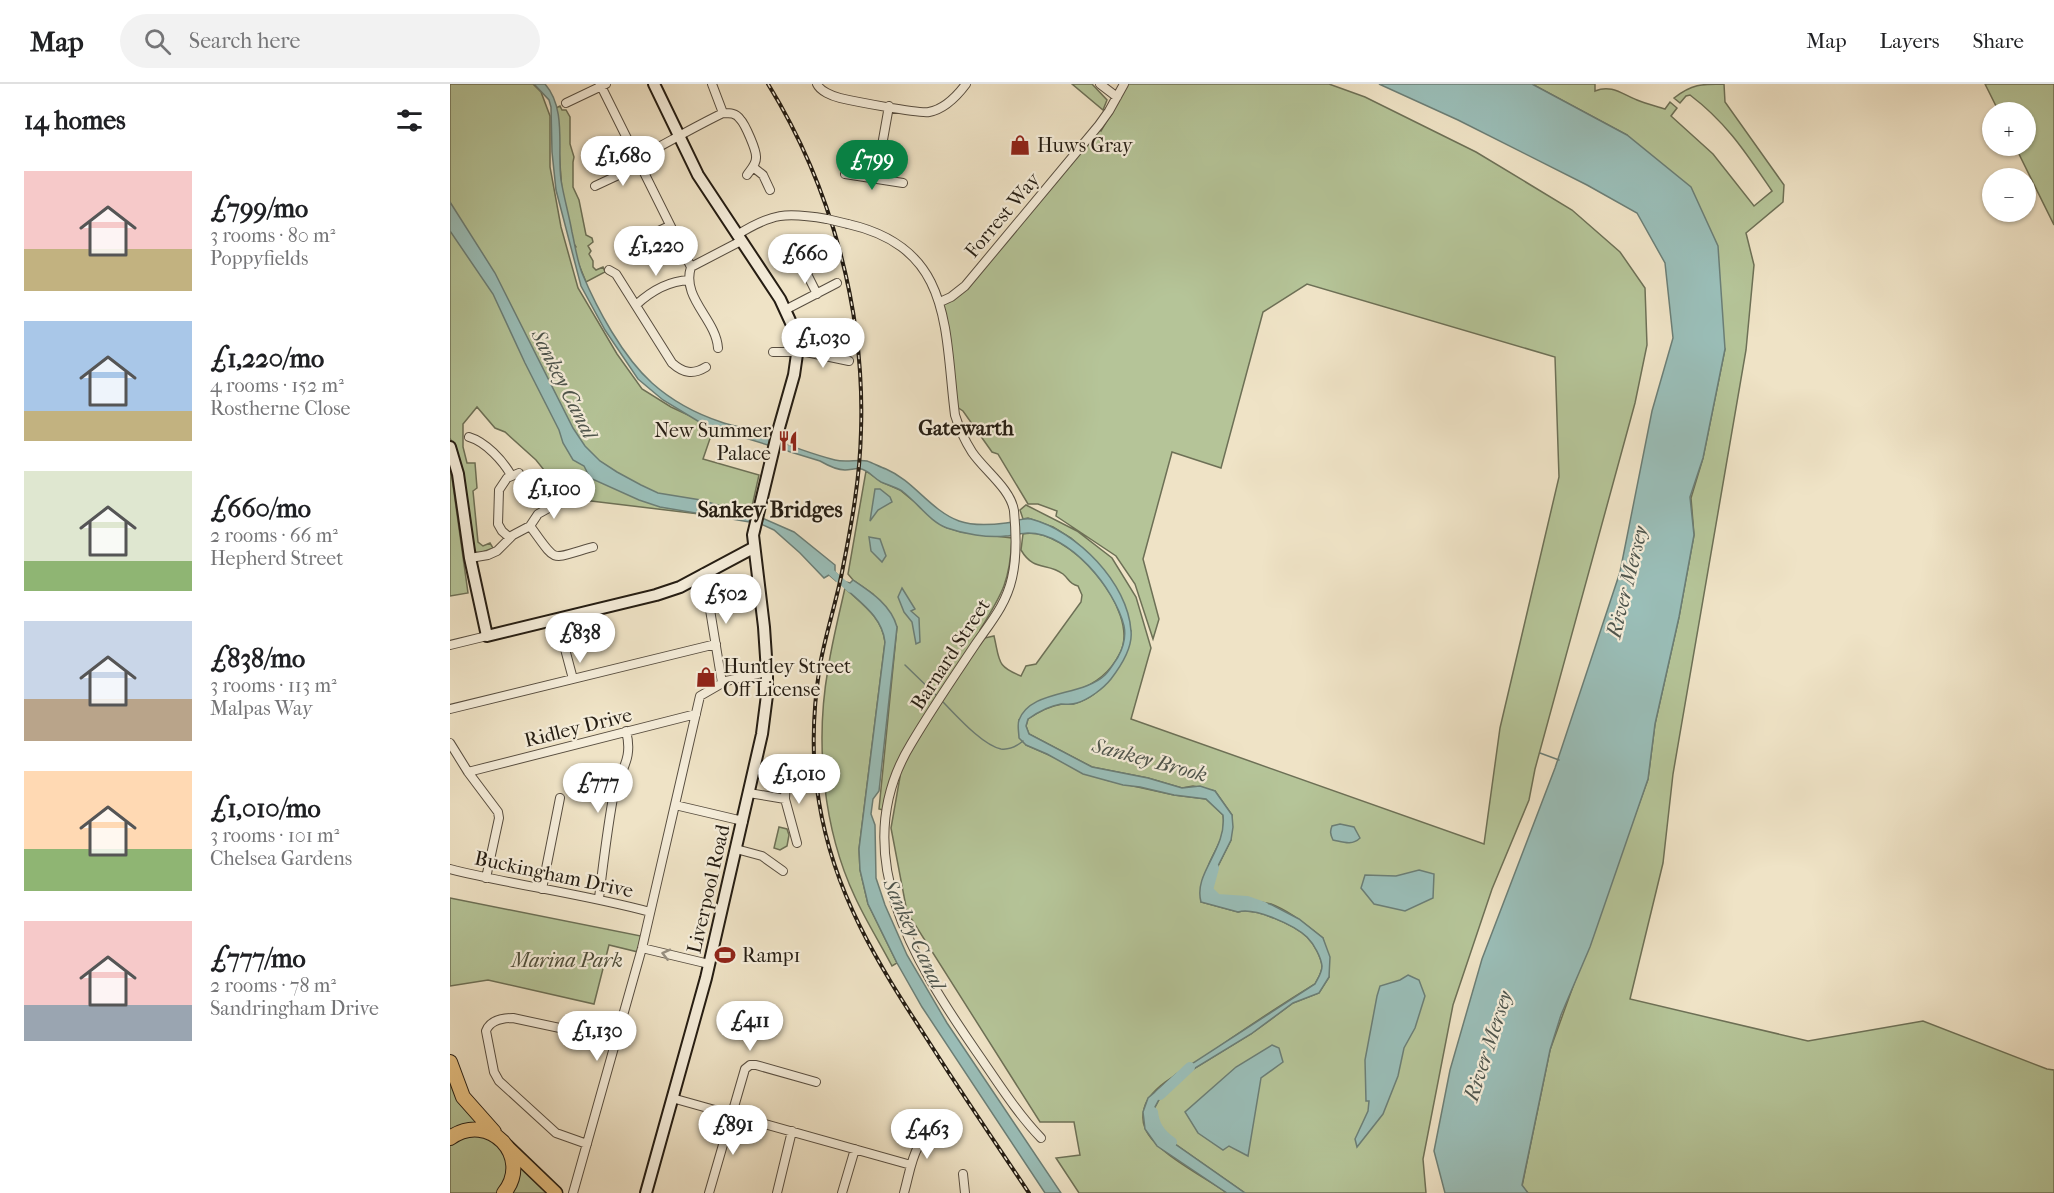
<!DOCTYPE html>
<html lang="en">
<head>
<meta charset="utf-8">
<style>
  :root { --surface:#fff; --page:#f2f2f2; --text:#202124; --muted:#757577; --line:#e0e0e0; --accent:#0b8043 }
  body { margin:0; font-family:"IM FELL French Canon",serif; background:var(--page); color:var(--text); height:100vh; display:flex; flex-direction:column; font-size:22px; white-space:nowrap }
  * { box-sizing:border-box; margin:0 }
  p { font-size:20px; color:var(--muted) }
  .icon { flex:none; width:33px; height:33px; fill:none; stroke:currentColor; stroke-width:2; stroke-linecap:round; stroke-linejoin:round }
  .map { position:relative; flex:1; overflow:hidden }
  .panel { display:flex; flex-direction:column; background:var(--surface); width:450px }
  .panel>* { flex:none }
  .controls { position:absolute; left:1532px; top:18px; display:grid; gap:12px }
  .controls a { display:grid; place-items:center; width:54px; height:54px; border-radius:50%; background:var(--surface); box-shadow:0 2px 4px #0004; font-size:30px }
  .price { position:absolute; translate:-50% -51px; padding:0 14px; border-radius:21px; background:#fff; color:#222; font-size:20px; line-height:39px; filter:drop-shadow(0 2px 3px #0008) }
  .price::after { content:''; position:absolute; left:50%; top:36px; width:18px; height:14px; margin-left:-9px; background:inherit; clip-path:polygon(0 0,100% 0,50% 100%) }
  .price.on { background:var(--accent); color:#fff }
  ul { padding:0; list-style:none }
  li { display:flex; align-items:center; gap:18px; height:150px; padding:0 24px }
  li span { display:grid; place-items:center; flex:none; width:168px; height:120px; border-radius:0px; color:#555 }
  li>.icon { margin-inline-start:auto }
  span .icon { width:72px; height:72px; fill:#fffc; stroke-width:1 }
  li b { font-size:26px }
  h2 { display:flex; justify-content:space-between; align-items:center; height:72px; padding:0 24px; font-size:26px }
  header { display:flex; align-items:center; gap:36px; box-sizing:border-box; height:84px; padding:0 30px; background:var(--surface); border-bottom:2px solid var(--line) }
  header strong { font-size:28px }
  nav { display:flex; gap:33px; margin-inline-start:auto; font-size:21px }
  .search { width:420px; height:54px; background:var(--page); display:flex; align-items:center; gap:15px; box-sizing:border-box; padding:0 21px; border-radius:33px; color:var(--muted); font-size:22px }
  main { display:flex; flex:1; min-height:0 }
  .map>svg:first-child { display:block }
</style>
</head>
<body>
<header>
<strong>Map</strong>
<div class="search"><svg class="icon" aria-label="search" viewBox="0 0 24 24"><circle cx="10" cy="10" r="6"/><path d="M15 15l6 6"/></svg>Search here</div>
<nav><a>Map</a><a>Layers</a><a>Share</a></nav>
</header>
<main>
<section class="panel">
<h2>14 homes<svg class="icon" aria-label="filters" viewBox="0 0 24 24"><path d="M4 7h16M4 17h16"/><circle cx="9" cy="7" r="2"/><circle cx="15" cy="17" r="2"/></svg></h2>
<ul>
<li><span style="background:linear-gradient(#f6c9c9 65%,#c2b280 0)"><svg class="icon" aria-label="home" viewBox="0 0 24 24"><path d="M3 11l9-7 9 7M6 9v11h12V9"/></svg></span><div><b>£799/mo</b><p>3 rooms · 80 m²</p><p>Poppyfields</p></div></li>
<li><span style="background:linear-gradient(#a9c7e8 75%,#c2b280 0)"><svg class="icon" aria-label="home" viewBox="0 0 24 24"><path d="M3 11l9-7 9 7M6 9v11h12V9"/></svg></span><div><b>£1,220/mo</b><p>4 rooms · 152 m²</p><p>Rostherne Close</p></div></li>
<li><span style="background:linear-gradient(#dfe7d0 75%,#8fb573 0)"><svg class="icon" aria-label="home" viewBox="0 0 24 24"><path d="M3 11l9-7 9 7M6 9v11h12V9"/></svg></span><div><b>£660/mo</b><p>2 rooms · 66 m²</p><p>Hepherd Street</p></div></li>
<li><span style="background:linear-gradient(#c9d6e8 65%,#b9a48a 0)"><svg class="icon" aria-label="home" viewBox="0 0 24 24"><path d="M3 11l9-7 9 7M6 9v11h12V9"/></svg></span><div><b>£838/mo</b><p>3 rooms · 113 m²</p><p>Malpas Way</p></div></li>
<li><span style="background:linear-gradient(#ffd9b3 65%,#8fb573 0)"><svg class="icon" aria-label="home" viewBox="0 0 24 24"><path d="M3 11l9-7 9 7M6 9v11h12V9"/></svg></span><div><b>£1,010/mo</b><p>3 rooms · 101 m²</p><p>Chelsea Gardens</p></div></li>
<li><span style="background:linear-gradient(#f6c9c9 70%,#9aa5b1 0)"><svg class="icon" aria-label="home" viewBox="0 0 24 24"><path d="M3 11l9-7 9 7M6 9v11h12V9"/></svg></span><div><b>£777/mo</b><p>2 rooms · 78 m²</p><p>Sandringham Drive</p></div></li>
</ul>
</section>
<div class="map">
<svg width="1604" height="1109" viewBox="0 0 1604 1109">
  <rect width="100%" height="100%" fill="#efe3c6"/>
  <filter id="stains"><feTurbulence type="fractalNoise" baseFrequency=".00333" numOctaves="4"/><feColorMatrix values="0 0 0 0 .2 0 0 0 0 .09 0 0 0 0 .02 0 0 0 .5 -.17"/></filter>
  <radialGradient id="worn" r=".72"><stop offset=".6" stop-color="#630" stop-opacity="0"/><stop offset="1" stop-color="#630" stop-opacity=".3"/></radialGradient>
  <path fill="#b5c498" stroke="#6d7056" stroke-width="1.5" d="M0,0h83l8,8 9,24v51l11,60 17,61 39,66 25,35 29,18 43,20 -11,32 56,16 -10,45 -158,-19h-13l-15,-15 -3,1 -4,-2 -20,-25 -31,-28 -10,-4 -18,-21 -14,17v23l4,16h8l2,25 -4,3 5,51 5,4 7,-3 3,5 -13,5 -5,-1 -18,-98 -7,-16z
    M622,0h20l15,16 -4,10z
    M678,0h201l36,13 111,55 96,58 48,42 25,36 2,57 -12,58 -100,366 -6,31 -37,89 -39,116 -30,154 3,34h-181l-87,-61 -4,-23 8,-15 15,-15 74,-45 42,-31 26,-10 10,-16 -6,-39c-16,-12 -33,-27 -52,-34 -21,-6 -40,2 -61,-11l-1,-9 22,-44 1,-25 -17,-24 -22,-5 -11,2 -34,-10 -56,-11 -63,-33 -3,-8 2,-7c10,-7 22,-13 34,-15 5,0 10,1 14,-1 33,-9 43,-44 55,-72l-43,-78 -17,-15 -18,-11 -25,-9 -5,1 -3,-9 6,-5 51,26 35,27 24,39 15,51 -20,71 353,125 16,-116 59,-251 -4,-120 -248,-73 -44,28 -42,156 -49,-16 -29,107 16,60 -6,20 -18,-55 -19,-28 -60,-40 1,-5 -19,-7h-10l-30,-50 -6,-2 -29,-41 -9,-6 -14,-103 11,-5 146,-170 4,4z
    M1082,0h63v7c16,-7 27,3 42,9 9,4 19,6 28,9l5,-7 7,6 -6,8 42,38 41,52 18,-15c-26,-38 -45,-68 -82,-96l-4,1 -6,7 -6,-5c18,-14 27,-14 50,-14l1,18 59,83 -1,17 -37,31 8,32 -8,85 -73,424 -10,89 -33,136 178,42 115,-20 124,48 7,1v123h-526l-6,-7 28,-136 98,-271 7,-55 24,-107 15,-82 -3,-37 12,-40 22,-109 -98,-214z
    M1535,0h69v141l-39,-79h10v-34h-26z
    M110,22l2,4h4l4,7v27l4,13 -1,5v25l6,13 7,35 6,3 1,4 -5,4 3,5 -2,3 4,7v6l3,3 7,-3 2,5 -19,10 -13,-32 3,-3 -4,-6 -10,-49 -6,-84z
    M0,380l18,129 -18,3z
    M416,387l16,11 18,8 45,37 16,5 51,6c-2,44 -10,56 -32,92l5,8 9,-2c6,25 2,30 27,40l5,-10 10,-2 45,-62 1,-7 -4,-9c-9,-2 -9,-7 -15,-12 -16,-12 -29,-2 -42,-24l2,-16c44,-9 119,77 97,119 -10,20 -24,30 -44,38 -4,1 -9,2 -13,4 -15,7 -29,17 -44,25l7,25 80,35 68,15 32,4 17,16c3,22 -6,30 -14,49 -4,12 -5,26 -8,38l37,10c17,-5 56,13 69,25 7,7 14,20 15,29 0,7 -4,12 -7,18 -39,24 -77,49 -115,76 -16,11 -39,21 -51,38 -6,8 -8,21 -4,30 9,24 60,49 82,65h-148l-23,-35 24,-3 -6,-33h-34l-133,-210 -16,-84 9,-51 -5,1 -8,33 -8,-2 18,-182 -24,-33 -20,-14 -5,-6z
    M395,504c17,16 37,29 40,54l-26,207 1,21 8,34 29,59 -5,3c-12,-23 -26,-45 -37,-69 -32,-68 -40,-154 -27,-228 4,-27 11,-54 17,-81z
    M329,743l8,2 2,6 -2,11 -7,4 -6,-2z
    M0,814l191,38 -3,16 -29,-7 -15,59 -106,-24 -38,6z
    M0,992l30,47 -30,10z
    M20,1050l21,4 15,17 2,24 -10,14h-48v-49z
    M66,1079l34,30h-40z"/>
  <path fill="#9abeb8" stroke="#6b7e76" stroke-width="1.5" d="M84,0h11c22,25 12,65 16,96 3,18 8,35 11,52 3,13 5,28 10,41 15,36 41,84 70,110 19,17 45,31 69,39 11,4 24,5 35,10 26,11 52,21 79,28 11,3 23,-1 32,1 6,2 13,6 19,8 28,12 44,41 73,52 14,5 32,4 47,2 8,-1 17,-6 25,-4 46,12 97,64 100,112 2,17 -10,35 -20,48 -8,10 -22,20 -34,24 -5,2 -10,1 -16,1 -12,2 -23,8 -33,15l-2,7 3,8 63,33 56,11 34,10 18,-2 15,5 17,24 1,12 -2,13 -22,44 1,9 9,6 51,5 29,15 24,19 7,19 -1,20 -10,16 -26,10 -42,31 -74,45 -15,15 -8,15 4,23 87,61h-18l-70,-47 -12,-17 -2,-17 5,-14 28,-24 139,-90c3,-6 7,-11 7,-18 -1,-9 -8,-22 -15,-29 -13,-12 -52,-30 -69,-25l-37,-10c-8,-29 26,-52 22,-87l-17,-16 -32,-4 -34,-8 -17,-2 -40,-11 -36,-20 -21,-9 -7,-7c0,-5 -2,-13 0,-18 12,-31 63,-23 86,-45 5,-5 9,-12 13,-18 5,-9 8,-21 6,-31 -9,-37 -54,-93 -96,-93 -7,0 -15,3 -22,3 -19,2 -42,-2 -59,-8 -17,-6 -30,-26 -45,-37 -7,-4 -14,-6 -21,-9 -6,-3 -9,-8 -15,-11 -8,-5 -13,-1 -21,-1 -9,0 -18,-5 -25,-9l-114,-35 -43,-26 -25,-21 -33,-49 -24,-44 -25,-96 -4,-38 -1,-45 -2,-7z
    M929,0h153l95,51 64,52 27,59 7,103 -22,109 -13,39 4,38 -15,82 -24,107 -7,55 -58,168 -29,68 -11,35 -28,135 6,8h-83l-11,-42 16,-81 32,-111 73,-191 65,-196 32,-161 21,-73 -8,-75 -28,-50 -50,-28 -129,-65z
    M0,118l45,71 78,155 12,18 15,15 17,11 24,13 17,8 43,7 50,15 -2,7 -89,-15 -21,-7 -49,-22 -6,-12 -11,-6 -10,-17 -4,-13 -34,-67 -32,-69 -43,-63z
    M425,405h5l10,8 2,5 -14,8 -8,11z
    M312,434l32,14 41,33v7l3,3 -2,6 -7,-6 -5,3 -24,-25 -26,-23 -13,-6z
    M419,453l11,2 6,17 -4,6 -11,-11z
    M403,496c18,12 38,25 44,47l-18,164 -6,8 -2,15 4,11 1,53 9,27 22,50 40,68 114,170h-16l-123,-186 -25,-44 -29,-59 -8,-34 -1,-21 26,-207c-3,-25 -23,-38 -40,-54l1,-6 4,1z
    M452,504l13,21 -4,2 8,7 1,24 -4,2 -4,-22 -8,-10 -6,-15z
    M890,740l14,3 6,11c-8,8 -17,4 -27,2 -3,-6 -3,-9 -1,-14z
    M969,786l15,4 -1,24 -28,13 -31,-7 -13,-16 4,-13 31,1z
    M958,891l11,5 6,16 -10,32 -11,20 -6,28 -15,38 -26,33 -2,-8 13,-28 1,-10h-3l-1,-41 12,-64 3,-10 20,-6z
    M822,961l7,3 4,14 -22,16 -13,78 -19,-10 -6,4 -25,-17 -13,-21 51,-45z"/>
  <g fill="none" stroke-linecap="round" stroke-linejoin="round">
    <path stroke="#6b7e76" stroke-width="1.5" d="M455,581l32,31
      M492,617c14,14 40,44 59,48 8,1 16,-3 22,-8
      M1090,669l19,7"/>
    <path stroke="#9abeb8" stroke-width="7" d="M382,489l18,16"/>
    <path stroke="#9abeb8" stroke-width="10" d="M764,784l-6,22 9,9 30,2 17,6
      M710,1011l30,-28
      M703,1028c1,13 8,23 19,30"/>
    <g stroke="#584e40" stroke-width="10">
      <path id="street" d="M150,0l91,183
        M367,0c3,7 15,12 23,14 13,3 79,16 89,14 16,-3 28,-16 37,-28
        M650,0l17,13
        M116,19l40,-19
        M273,29c7,0 13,0 17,6 5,5 17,32 16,39 0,7 -6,12 -9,17
        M188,74c29,-15 56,-31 85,-45l-11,-29
        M303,83l10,8 7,15
        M395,90l58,9
        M426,95l13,-73
        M145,102l45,-21
        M398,140c105,24 96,104 107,191 4,13 10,26 17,37 12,18 39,37 42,59 2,21 3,46 -2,67 -6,27 -22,45 -37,67 -22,33 -44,65 -64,99 -66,108 3,217 65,307 21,30 40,61 65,87
        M287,151c35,-22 49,-23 90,-16
        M175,163l44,-21
        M344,164l23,46
        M241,183c-10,31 25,52 27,81
        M241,183l50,-26
        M159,186l7,4 56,89c11,10 21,12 34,4
        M356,187l24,-13
        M490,218l11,-5 14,-11 134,-161 10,-14 15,-27
        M186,221c14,-13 33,-24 53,-25
        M335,226l52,-27
        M323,268h33l43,9
        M19,353c17,5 34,24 42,38
        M80,442c29,39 18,33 63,21
        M60,454l-8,-7 -4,-7 1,-34 8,-12 12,-5
        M20,474l18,-3 9,-4 16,-16 17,-9 8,-12 9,-5 5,-9
        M254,489l18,110
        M107,535l16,60
        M0,561l37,-9
        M0,625l266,-65
        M0,659l18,29 30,40 1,6 -13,60
        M18,688l228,-58
        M334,688l2,8 -1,19 12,44
        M299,709l36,6
        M225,721l68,16
        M286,765l26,7 21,15
        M0,785c67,17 134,25 200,43
        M92,805l18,-91
        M149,814c4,-33 8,-67 14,-100 6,-28 21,-37 13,-67
        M192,864l67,16
        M222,1014l239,67
        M137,1060l-31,-11 -57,-52 -5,-9 -8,-41c4,-11 16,-13 27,-13l103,22
        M513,1090l2,19
        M123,1109l69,-245 58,-252 26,-15 41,-9
        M259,1109l36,-124 5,-4h6l60,17
        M327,1109l15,-62
        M392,1109l13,-44
        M454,1109c9,-33 8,-52 40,-71"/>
    </g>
    <g stroke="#251d13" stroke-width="14">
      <path id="secondary" d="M0,363l8,27 12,84 17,78 169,-41 24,-8 73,-39
        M196,1109l60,-215 56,-244 5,-39v-23l-3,-45 -11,-92 24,-100 17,-60 4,-28 -6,-22 -12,-26 -82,-124 -44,-91"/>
    </g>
    <g stroke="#251d13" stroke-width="15">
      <path id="primary" d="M57,1062l49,47"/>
    </g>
    <g stroke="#251d13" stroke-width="16">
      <path id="highway" d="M0,978l13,35 31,35
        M0,1054c39,-28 83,19 54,55"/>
    </g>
    <use href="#street" stroke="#f5edda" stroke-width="8"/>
    <use href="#secondary" stroke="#f5edda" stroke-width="10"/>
    <use href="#primary" stroke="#e8c283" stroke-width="12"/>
    <use href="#highway" stroke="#e8c283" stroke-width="14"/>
    <g stroke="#251d13" stroke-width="4">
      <path id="rail" d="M318,0c63,102 97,226 93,347 -1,46 -9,91 -18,136 -6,33 -17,65 -23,98 -7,44 -9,93 -1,137 15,92 58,160 108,237 33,52 68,103 102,154"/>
    </g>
    <use href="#rail" stroke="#f5edda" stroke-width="1.5" stroke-dasharray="4.5" stroke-linecap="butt"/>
    <g stroke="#584e40" stroke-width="10" stroke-linecap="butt">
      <path id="street-bridge" d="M377,135l21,5"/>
    </g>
    <use href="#street-bridge" stroke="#f5edda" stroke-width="8"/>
  </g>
  <defs><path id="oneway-chevron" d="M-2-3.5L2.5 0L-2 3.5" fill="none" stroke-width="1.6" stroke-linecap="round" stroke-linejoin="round" transform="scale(1.5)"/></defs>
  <use stroke="#978f80" href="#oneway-chevron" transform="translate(216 870) rotate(-166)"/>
  <defs>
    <g id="shop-bare" transform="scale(1.62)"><path d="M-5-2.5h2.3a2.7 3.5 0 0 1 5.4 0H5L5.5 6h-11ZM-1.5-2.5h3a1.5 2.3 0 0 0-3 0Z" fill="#8f2418" stroke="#f5edda" stroke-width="2.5" paint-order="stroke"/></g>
    <g id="restaurant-bare" transform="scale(1.62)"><path d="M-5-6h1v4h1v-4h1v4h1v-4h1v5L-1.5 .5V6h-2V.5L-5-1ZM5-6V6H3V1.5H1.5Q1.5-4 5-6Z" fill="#8f2418" stroke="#f5edda" stroke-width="2.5" paint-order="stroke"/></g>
    <g id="stadium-bare" transform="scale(1.62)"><path d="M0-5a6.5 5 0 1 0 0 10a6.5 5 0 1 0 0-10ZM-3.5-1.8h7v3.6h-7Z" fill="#8f2418" stroke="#f5edda" stroke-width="2.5" paint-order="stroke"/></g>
  </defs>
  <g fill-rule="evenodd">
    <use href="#shop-bare" x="570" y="61"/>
    <use href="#restaurant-bare" x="338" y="357"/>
    <use href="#shop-bare" x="256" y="593"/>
    <use href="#stadium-bare" x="275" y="871"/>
  </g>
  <g text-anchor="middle" stroke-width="4.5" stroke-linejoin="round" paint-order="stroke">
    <g font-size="20" fill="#251d13" stroke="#f5edda" text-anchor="start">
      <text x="587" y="68">Huws Gray</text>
      <text x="321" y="353" text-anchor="end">New Summer<tspan x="321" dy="23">Palace</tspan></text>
      <text x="273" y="589">Huntley Street<tspan x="273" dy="23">Off License</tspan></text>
      <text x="292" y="878">Ramp1</text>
    </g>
    <g font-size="20" fill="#251d13" stroke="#f5edda">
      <text transform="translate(552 131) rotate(-50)" y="7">Forrest Way</text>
      <text transform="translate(500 570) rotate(-57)" y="7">Barnard Street</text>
      <text transform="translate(128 643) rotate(-14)" y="7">Ridley Drive</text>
      <text transform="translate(104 790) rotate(12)" y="7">Buckingham Drive</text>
      <text transform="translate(258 805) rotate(-77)" y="7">Liverpool Road</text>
    </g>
    <g font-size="20" font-style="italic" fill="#504f3b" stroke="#f5edda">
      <text x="117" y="883">Marina Park</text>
    </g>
    <g font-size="21" font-style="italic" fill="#4e554d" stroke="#f5edda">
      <text transform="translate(114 300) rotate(63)" y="7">Sankey Canal</text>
      <text transform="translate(1177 498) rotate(-76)" y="7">River Mersey</text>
      <text transform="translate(700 676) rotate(15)" y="7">Sankey Brook</text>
      <text transform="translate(464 850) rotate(65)" y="7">Sankey Canal</text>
      <text transform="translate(1038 962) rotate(-72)" y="7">River Mersey</text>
    </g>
    <g font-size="21" font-weight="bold" fill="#251d13" stroke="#f5edda">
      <text x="516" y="351">Gatewarth</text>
    </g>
    <g font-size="22" font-weight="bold" fill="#251d13" stroke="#f5edda">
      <text x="320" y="433">Sankey Bridges</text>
    </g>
  </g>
  <rect width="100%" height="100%" filter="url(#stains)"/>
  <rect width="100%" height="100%" fill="url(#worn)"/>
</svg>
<div class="controls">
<a>+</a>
<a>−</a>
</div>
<b class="price" style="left:173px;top:103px">£1,680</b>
<b class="price on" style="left:422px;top:107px">£799</b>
<b class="price" style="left:206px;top:193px">£1,220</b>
<b class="price" style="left:355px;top:201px">£660</b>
<b class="price" style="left:373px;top:285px">£1,030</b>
<b class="price" style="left:104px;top:436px">£1,100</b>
<b class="price" style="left:276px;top:541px">£502</b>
<b class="price" style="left:130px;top:580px">£838</b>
<b class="price" style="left:349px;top:721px">£1,010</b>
<b class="price" style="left:148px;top:730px">£777</b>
<b class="price" style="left:300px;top:968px">£411</b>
<b class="price" style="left:147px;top:978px">£1,130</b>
<b class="price" style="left:283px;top:1072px">£891</b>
<b class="price" style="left:477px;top:1076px">£463</b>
</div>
</main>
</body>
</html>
